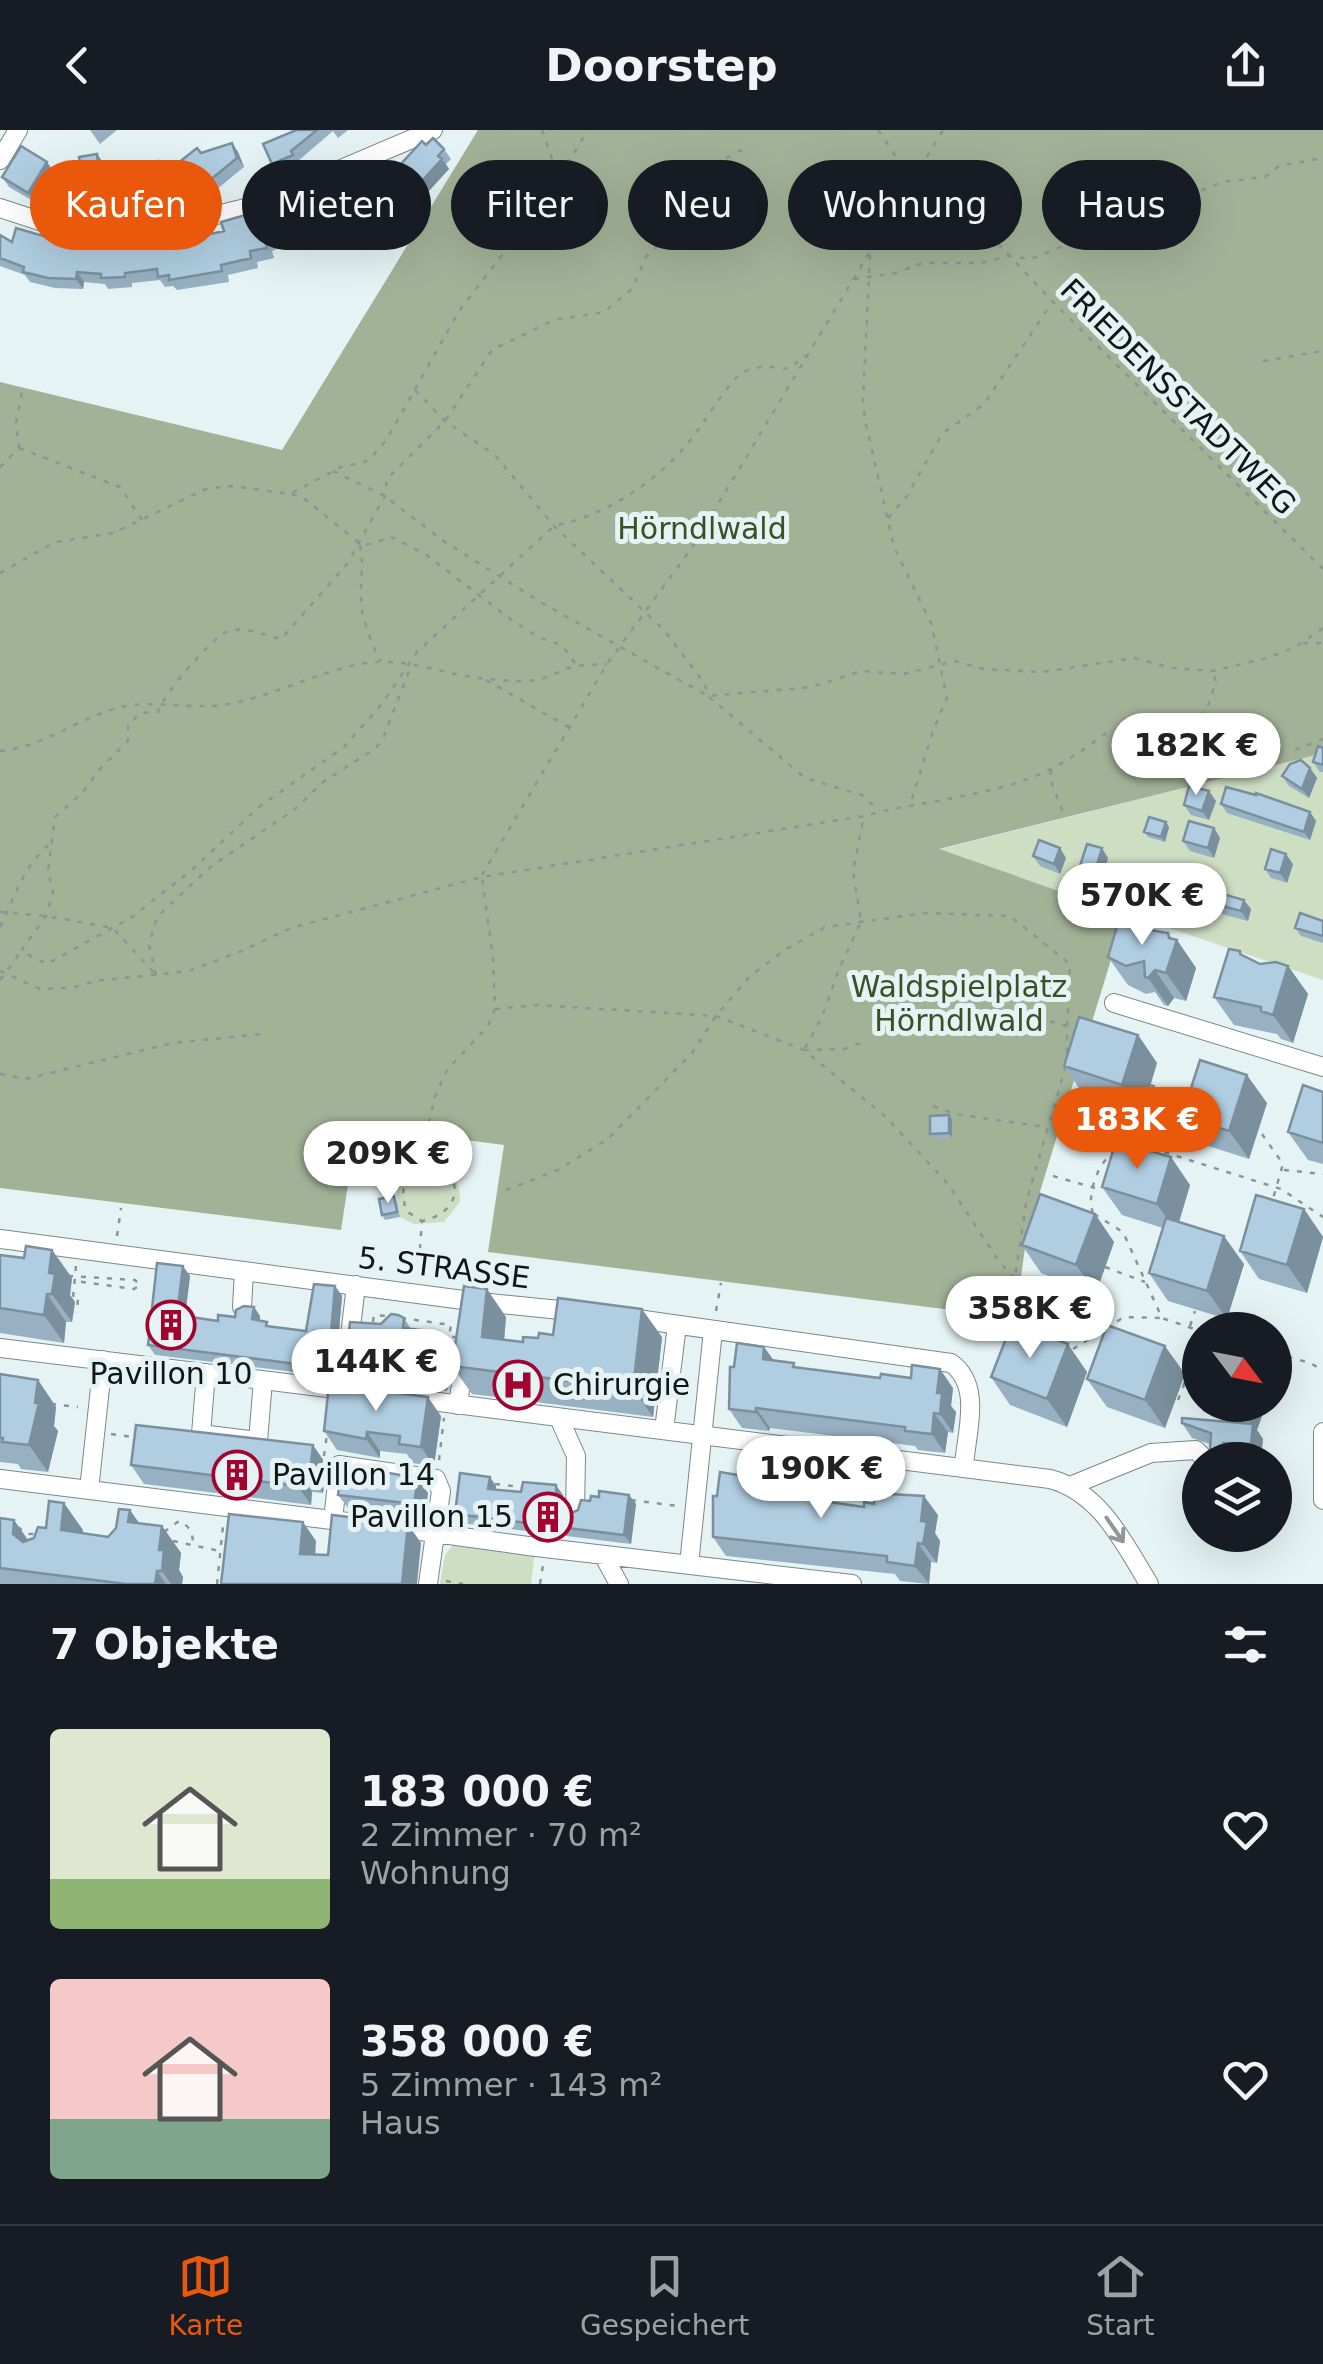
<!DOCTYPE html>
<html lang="de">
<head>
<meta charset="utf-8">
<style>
  :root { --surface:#171b24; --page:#20242c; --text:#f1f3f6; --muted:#9ea1a6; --line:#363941; --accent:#ea580c }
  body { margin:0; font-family:"DejaVu Sans",sans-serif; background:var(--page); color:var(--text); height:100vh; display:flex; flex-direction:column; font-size:38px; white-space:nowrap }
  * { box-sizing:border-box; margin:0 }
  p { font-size:32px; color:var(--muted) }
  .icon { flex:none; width:55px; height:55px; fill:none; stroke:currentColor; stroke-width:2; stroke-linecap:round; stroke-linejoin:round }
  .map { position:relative; height:1454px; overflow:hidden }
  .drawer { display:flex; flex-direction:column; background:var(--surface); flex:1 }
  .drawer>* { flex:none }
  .top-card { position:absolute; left:30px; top:30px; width:1265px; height:90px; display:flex; gap:20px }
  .needle { width:65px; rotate:122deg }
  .controls { position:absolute; left:1182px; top:1182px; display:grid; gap:20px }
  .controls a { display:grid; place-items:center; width:110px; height:110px; border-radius:50%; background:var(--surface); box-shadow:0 10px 40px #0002; font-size:50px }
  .price { position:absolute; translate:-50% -85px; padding:0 22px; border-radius:35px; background:#fff; color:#222; font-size:32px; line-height:65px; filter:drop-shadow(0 2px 5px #0008) }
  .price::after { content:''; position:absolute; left:50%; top:60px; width:30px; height:22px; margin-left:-15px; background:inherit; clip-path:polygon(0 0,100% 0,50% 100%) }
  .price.selected { background:var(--accent); color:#fff }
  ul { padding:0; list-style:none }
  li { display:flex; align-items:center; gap:30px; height:250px; padding:0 50px }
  li span { display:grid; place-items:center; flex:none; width:280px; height:200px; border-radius:10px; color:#555 }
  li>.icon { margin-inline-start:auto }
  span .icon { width:120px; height:120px; fill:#fffc; stroke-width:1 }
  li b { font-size:42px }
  h2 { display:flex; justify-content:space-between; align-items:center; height:120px; padding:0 50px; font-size:42px }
  .pill { padding:0 35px; border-radius:45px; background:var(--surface); box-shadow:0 10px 40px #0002; font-size:35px; line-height:90px }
  .pill.selected { background:var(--accent); color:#fff }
  header { display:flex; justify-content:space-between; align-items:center; height:130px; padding:0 50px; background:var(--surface); font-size:45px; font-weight:800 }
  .tab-bar { display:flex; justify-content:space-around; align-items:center; height:140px; border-top:2px solid var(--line); background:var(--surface); font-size:28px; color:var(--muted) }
  .tab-bar a { display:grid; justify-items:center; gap:5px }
  .tab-bar .selected { color:var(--accent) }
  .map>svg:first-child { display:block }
</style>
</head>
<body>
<header><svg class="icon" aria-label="back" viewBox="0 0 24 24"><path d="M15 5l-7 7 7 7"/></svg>Doorstep<svg class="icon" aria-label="share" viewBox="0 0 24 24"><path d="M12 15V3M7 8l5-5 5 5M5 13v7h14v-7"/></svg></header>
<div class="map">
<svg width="1323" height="1454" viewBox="0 0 1323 1454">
  <rect width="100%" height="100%" fill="#e5f3f4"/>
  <path fill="#cedec3" d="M1323,617v233l-386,-130 375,-94z
    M420,1031c26,0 41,14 40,41l-16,20 -30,2 -14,-7c-5,-28 -6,-41 20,-56z
    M455,1413l80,8 -4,33h-91l5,-29z"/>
  <path fill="#a2b297" d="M478,0h845v617l-11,9 -373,93 186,65 -98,320 -9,64h-18l-24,15 -488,-61 16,-107 -147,-19 -16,104 -341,-42v-806l282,68z"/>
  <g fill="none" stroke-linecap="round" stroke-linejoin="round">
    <g stroke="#7b8889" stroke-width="20">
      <path id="minor" d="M0,30l18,-30
        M0,78l67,22 37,6 37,-3 113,-27 179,-76
        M1114,873l209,64
        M0,1109l471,62 109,11
        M242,1177l2,-36
        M630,1188l321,45c32,23 15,70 13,103
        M349,1214l7,-59
        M0,1218l352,43
        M206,1243l-5,61 57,7 5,-61
        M344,1260l3,-29
        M407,1268l643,81c50,13 74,64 99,105
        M458,1275l4,-29
        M559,1288l17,38 -1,56
        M664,1300l13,-105
        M1323,1302v68
        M0,1349l356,44
        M1070,1356l81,-33 45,-3 10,10
        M89,1360l14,-130
        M333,1390l6,-55 97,14 5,12 -13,93
        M391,1397l137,19 324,38
        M603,1425l16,29
        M689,1435l24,-235"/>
    </g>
    <path stroke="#8b9596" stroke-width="2.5" stroke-dasharray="5 8" stroke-linecap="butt" d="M542,0l16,46
      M878,0l23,34 19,6 22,14 111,118 270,267
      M742,20l-20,10 -37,59 -39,38 -14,32 -28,23 -50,8 -62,30 -47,71 -58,58 -2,17 -38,68 -66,75c-16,-4 -39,-14 -55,-7 -16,8 -64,64 -68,80l-18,1 -12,12v16l-28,28 -18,24 -27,24 -7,54 5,22 -7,23 -25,35 26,13 85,-47 61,-48 66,-62 85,-60 37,-42 36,-53 137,-126c54,-11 108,-47 141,-92 10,-13 34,-53 47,-61 12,-8 33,-7 46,-4l19,-14
      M870,125l-7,145 2,20 29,127 37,76 16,75 -14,33 -22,71
      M854,149l42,-6 27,-10h57l29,-7 22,3 191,-77 43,-5 14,-11 44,-8
      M1263,231l60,-10
      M415,260l30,31 50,34 59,71 110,104 41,54 3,12 97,82 57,17 17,16
      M19,318l101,39 22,33
      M0,337l19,-19 -3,-25 7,-36
      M333,341l52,25 57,44 100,63 166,93 104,-9 49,-16 43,3 51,-13 29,8 58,3 92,-14 39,10 39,3 55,-13 29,-11 27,-19
      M292,364l13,5 55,45h11l20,-7 34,17 88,67 27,17 22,7 15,21
      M888,388l19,-22 35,-62 42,-30 67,-100
      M360,415c4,20 0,36 1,56 0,15 12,48 20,60
      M0,443l55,-31 58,-9 93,-44 26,-3 58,8 55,-29 16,-1 10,-6 16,-19 72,-128 87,-113 42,-68
      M1303,513h20
      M486,550l84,48
      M1295,620l28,-11
      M0,621c45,-4 79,-34 121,-44 35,-8 71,4 107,-3 48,-8 91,-34 139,-41 40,-6 80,13 121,16 16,1 37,4 53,0 10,-3 19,-8 28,-11 12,-4 26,-3 38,-4
      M1052,640l-3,6 16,42
      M482,745l125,-211 84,-115 252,-419
      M0,782l46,4 67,12 42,46
      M0,797c17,-34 22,-60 52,-85
      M0,841l40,18 32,-1 23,-7 94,-10 53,-20 49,-23 191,-51 382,-61c62,-17 134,-19 191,-49 19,-10 36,-23 53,-35l30,6 68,-26 10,-31 -4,-10
      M156,845l-7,-30 8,-28 52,-49 86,-59 28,-27 53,-34 8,-12 25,-65
      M0,850l20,-27
      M495,879l43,-4 178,11 88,34 82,67 62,67 52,79 15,15
      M1050,892h9l8,5v30
      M805,918l17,-31 17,-48 22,-47 -8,-51 11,-55
      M804,920l40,-1 22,-8
      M0,944l25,5 148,-36 90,-9
      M1150,955l16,5 21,54 -3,12
      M933,976l22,8 91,13
      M1262,1004l21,30 -11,38
      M1127,1015l8,-2 13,4 133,42 42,28
      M428,1032v-36l7,-30 12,-26 41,-44 7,-17 -2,-51 -11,-80
      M1284,1040l39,4
      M1053,1046l42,12
      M506,1060l52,-20 50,-31 84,-86 24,-37 34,-40 35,-26 40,-23 100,-14 85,3 60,48 -3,63
      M1093,1083c-7,-17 5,-53 23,-62
      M1094,1084l29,18 39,86 38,13
      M117,1106l4,-28
      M76,1136l-3,32h5l-1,15
      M1105,1137l40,15
      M418,1145l4,-54 -16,-10c-6,-23 -3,-40 22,-49 40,13 33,51 -6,59
      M68,1146l67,4 5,5 -6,4 -59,-8
      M1018,1175l-7,-1 15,-101 40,-138
      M716,1181l5,-28
      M401,1188l50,7 -2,11 10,2
      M373,1192l1,-7 14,1
      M1190,1196l5,-15
      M1073,1219l51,-32 37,1
      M1275,1223l35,10 13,7
      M1195,1224l5,-13
      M1178,1270l6,-15
      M51,1274l27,3
      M111,1304l22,3
      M324,1326l3,-22
      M439,1330l5,-42
      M495,1354l27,3
      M631,1370l47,6
      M18,1397l8,7h11
      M164,1402l15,-11c12,6 14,12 14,26
      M173,1411l47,10
      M446,1451l17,3
      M217,1454l6,-58
      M540,1454l3,-19"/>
    <use href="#minor" stroke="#fff" stroke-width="18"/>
  </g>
  <path fill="#97b0c2" d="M90,0h27l-17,14z
    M292,0h56l-10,8 -5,-7 -35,30 2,4 -21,9 -7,-10 21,-33z
    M232,13l6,9 6,15 -39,32 -28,-35 24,-11z
    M426,15l18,4 7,10 -5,5 3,5 -22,24 -20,-19 -7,-9z
    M97,24l13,19 2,14 -23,3 -6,-10z
    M158,31l16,21 4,23 -36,8 -10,-15z
    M53,41l-18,31 -26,-15 -7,-10z
    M371,48l11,22 -58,29 2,4 -15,7 -3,-4 -36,15 2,7 -17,4 1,6 -30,7 1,7 -52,8 -4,-4 -8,1 -5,-7 -28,3v4l-24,2 -3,-5 -21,-2 -1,7 -28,-1 -25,-6 -5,-7 -25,-9v-31l12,7 45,-2 67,4 44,-1 56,-12 42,-22 52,-17z
    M1323,618v24h-3l-7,-10z
    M1310,638l7,10 -8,20 -20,-12 -7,-10z
    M1256,665l54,17 6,9 -6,19 -83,-27 -6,-9z
    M1216,671l-7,19 -18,-5 -7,-10z
    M1166,692l3,5 -4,15 -17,-5 -4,-5z
    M1214,698l6,10 -6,20 -24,-7 -7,-10z
    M1033,726l33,2 -6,16 -20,-8z
    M1108,728l-8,26 -15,-5 -6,-10z
    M1293,734l-6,19 -16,-5 -6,-9z
    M1215,774l36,5 -3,12 -26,-7z
    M1323,791v22l-22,-7 -6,-8z
    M1138,794l3,5 27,4 3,5 6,2 19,28 -10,33 -12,-3 -6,8 -4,-1 -9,-13 -9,2 -18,-9 -20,-28z
    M1240,821l3,5 17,8 28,2 20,28 -15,49 -12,-4 -4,-5 -43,-9 -20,-28z
    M1138,905l19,28 -15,50 -59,-19 -19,-28z
    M1323,962v72l-15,-4 -20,-28z
    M1267,973l-18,56 -47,-15 -20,-28z
    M949,985l3,5v18h-18l-4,-4z
    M1190,1055l-11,37 65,42 -17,55 -59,-18 -19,-28 14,-45 -41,-13 -20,-28z
    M397,1071l3,16 -15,3 -3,-5z
    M1304,1079l19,28 -16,56 -48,-14 -19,-28z
    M1095,1084l19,28 -18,51 -55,-20 -19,-28z
    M52,1120l20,28 -2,17 5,7 -3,20h-6l-2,21 -64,-10v-78l24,3z
    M190,1146l-5,40 33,5 17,-4 19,-10 6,9v5l10,6 36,4 29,-45 7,10 -7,81 -180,-22 -7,-10z
    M506,1187l-2,23 19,2 30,-7 109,2 -9,80 -181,-23 -20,-28z
    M404,1188l7,11 41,22 -5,40 -88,-11 -13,-19z
    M1200,1211v64h66l-9,25 6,9 -2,19 -28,-1v3h-16l-7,-10v-6l-18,-6 -10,-15h51l-29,-11 -20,-28z
    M774,1231l23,7 156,20 -2,18 5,6 -3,21 -5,-1 -3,21 -27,-3 -3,-4 -145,-18 -1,3 -27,-3 -13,-19 5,-42z
    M1087,1242l-20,55 -57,-22 -19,-28z
    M0,1244l38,6 18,27 -2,19 4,5 -10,41 -27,-3 -3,-5 -18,-2z
    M1185,1244l-20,54 -58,-21 -20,-28z
    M441,1286l-7,50 -22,-3 -5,-9 -27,-3v7l-43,-8 -13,-19z
    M326,1334l-3,29 -11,-1 -1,13 -167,-21 -13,-19z
    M749,1347l10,14 105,16 33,-13 41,21 -3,18 5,8 -3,22 -6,-1 -2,22 -29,-3 -5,-7 -169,-18 -13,-19 4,-41z
    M496,1356v4l67,5 1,17 3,3 32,-18 30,-2 7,9 -5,40 -170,-21 -6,-9z
    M428,1363l-4,26 -75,-10 -11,-14z
    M0,1388l28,22 55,-10 -1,3 26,4 31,-14 23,3 19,27 -2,17 4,7 -1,7h-182z"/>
  <path fill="#7b909e" d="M232,13l6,9 6,15 -7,-9z
    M97,24l13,19 2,14 -14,-23z
    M442,29l7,10 -22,24 -7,-10z
    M158,31l16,21 4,23 -10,-14z
    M47,32l6,9 -18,31 -7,-9z
    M77,142l7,10 -1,7 -7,-10z
    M1310,638l7,10 -8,20 -7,-9z
    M1209,661l7,10 -7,19 -7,-9z
    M1310,682l6,9 -6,19 -6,-8z
    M1166,692l3,5 -4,15 -4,-5z
    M1214,698l6,10 -6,20 -6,-10z
    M1060,718l6,10 -6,16 -6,-10z
    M1102,718l6,10 -8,26 -6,-10z
    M1286,724l7,10 -6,19 -7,-10z
    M1244,770l7,9 -3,12 -7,-10z
    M1168,803l7,11 2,-4 19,28 -10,33 -20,-28 3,-35z
    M1288,836l20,28 -15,49 -20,-28z
    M1155,840l19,28 -6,8 -20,-28z
    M1138,905l19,28 -15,50 -20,-28z
    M1247,945l20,28 -18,56 -20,-28z
    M949,985l3,5v18l-3,-5z
    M1171,1027l19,28 -14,47 -19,-28z
    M1304,1079l19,28 -16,56 -20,-28z
    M1095,1084l19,28 -18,51 -20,-28z
    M1224,1106l20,28 -17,55 -20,-28z
    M52,1120l20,28 -2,17 5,7 -3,20 -20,-28 -3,-21z
    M183,1136l7,10 -6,49 -7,-10z
    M335,1156l7,10 -7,81 -7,-9z
    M487,1159l19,28 -4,48 -20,-28z
    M47,1164l19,28 -2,21 -20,-28z
    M254,1177l6,9 -1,13 -7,-10z
    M642,1179l20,28 -9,80 -20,-28z
    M438,1202l14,19 -5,40 -13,-19z
    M1068,1214l19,28 -20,55 -20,-28z
    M1165,1216l20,28 -20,54 -20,-28z
    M764,1217l14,19 -15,-7z
    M940,1239l13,19 -2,18 5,6 -3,21 -13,-19 -3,-21z
    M38,1250l18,27 -2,19 4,5 -10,41 -19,-27z
    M428,1267l13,19 -7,50 -13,-19z
    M1238,1275h28l-9,25 6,9 -2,19 -10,-14 1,-18z
    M756,1278l14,20 -1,3 -13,-19z
    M934,1283l14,19 -3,21 -13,-19z
    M367,1302l13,19v7l-14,-19z
    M1223,1313l10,14v3h-4l-6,-9z
    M313,1315l13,19 -3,29 -13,-19z
    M299,1343l13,19 -1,13 -13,-19z
    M490,1347l6,9 -1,12 -7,-9z
    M749,1347l13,18 -15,-5z
    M418,1348l10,15 -4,26 -10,-15z
    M556,1355l7,10 1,22 -7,-9z
    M629,1365l7,9 -5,40 -7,-9z
    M924,1366l14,19 -3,18 5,8 -3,22 -14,-19 -2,-23z
    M64,1373l19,27 -3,27 -19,-27z
    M130,1380l19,27 -21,-15z
    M14,1390l19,27 -1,14 -19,-27z
    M303,1392l13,19 -2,33 -14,-20z
    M408,1394l13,19 -4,41h-15z
    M162,1396l19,27 -2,17 4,7 -1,7h-11l-9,-13 -3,-21z
    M918,1413l13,19 -2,22 -14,-18z
    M157,1441l9,13h-11z"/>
  <path fill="#b0cde1" stroke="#7b909e" stroke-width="2.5" d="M293,0h24l-26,21 2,4 -21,9 -9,-20 31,-13z
    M433,8l11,11 -6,7 4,3 -22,24 -20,-18 22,-24 4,4z
    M232,13l5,15 -39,32 -21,-26 20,-16 4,5z
    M21,16l26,16 -19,31 -26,-16z
    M97,24l1,10h5l2,14 -22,2 -4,-23z
    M158,31l2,9 4,-2 4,23 -36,7 -6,-25 3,-5z
    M364,38l11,22 -59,29 2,4 -15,7 -1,-4 -37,15 2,7 -17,3 1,7 -30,7 1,6 -53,9v-5l-11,2 -1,-8 -32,4v4l-24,1v-4l-24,-2 -1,7 -28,-1 -25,-6 1,-5 -24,-9v-23l12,7 4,-14 41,12 67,4 40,-7 1,7 59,-13 -3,-9 45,-13 49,-21 2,4z
    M1318,616l5,2v17l-10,-3z
    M1301,630l9,8 -8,21 -20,-13 8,-12z
    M1189,656l20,5 -7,20 -18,-6z
    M1226,657l30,8v-2l54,19 -6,20 -83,-28z
    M1149,687l17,5 -5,15 -17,-5z
    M1189,691l25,7 -6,20 -25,-7z
    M1039,710l21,8 -6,16 -21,-8z
    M1087,714l15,4 -8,26 -15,-5z
    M1271,719l15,5 -6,19 -15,-4z
    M1219,763l25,7 -3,11 -26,-7z
    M1300,783l23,8v15l-28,-8z
    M1129,791l9,3 -1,4 31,5 1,5 8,2 -11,33 -11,-3 -7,8 -3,-1 -1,-16 -18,5 -18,-9 10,-34z
    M1229,819l11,2v3l20,10 16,-2 12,4 -15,49 -12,-4v-4l-47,-10z
    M1079,887l59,18 -16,50 -58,-19z
    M1200,930l47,15 -18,56 -47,-15z
    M1303,955l20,7v51l-35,-11z
    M949,985v18l-19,1v-18z
    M1116,1011l55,16 -14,47 -55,-17z
    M1040,1064l55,20 -19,51 -54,-20z
    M1256,1065l48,14 -17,56 -47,-14z
    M394,1066l3,16 -15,3 -3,-16z
    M1166,1088l58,18 -17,55 -58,-18z
    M26,1116l26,4 -3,23 6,1 -3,20h-5l-3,21 -44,-7v-53l24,3z
    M157,1133l26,3 -6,49 41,6v-6l17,2 1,-7 8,-4 10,1 -2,12 15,3 -1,4 40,5 8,-47 21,2 -7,82 -180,-23z
    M464,1156l23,3 -5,48 41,5v-5l15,1 1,-5 14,2 5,-37 84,11 -9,80 -181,-23z
    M391,1184l7,1 6,3 -1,10 35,4 -4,40 -88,-11 4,-39 31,2z
    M1012,1193l56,21 -21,55 -56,-22z
    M1107,1195l58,21 -20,54 -58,-21z
    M1200,1211v48l-16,-5z
    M737,1213l27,4 -1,12 31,4 -1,4 87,11 1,-4 30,4 1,-13 28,4 -3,24h5l-2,21 -6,-1 -2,21 -27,-3v-4l-149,-19v4l-27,-3 1,-42h4z
    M0,1244l38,6 -3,23h4l-10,42 -27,-3 1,-4h-3z
    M329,1254l99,13 -7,50 -22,-3 1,-8 -33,-4 -1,7 -42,-8z
    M1182,1288l71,6 -2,20 -28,-1v8l-13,-1 1,-17 -29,-10z
    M136,1295l177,20 -3,29 -11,-1 -1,13 -167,-21z
    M342,1335l76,13 -4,26 -76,-9z
    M720,1342l29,5 -2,13 117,17v-5l10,2 2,-19 15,1 -1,8 34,2 -3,25 6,1 -4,22 -5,-1 -3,23 -28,-4v-6l-174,-19v-41h4z
    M460,1343l30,4 -2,12 33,3 2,-10 33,3 1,23 10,7 11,-5 3,-10 9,1 1,-5 8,1v-6l30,4 -5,40 -169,-21z
    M49,1371l15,2 -3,27 47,7 8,-9 3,-19 11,1 -2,12 34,4 -3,24h5l-2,21h-5l-2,13h-29l-126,-16v-50l14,2 -1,14 10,8 11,-4 4,-11 8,1z
    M229,1384l74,8 -3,32 28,1 4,-40 76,9 -6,60h-181z"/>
  <defs><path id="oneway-shaft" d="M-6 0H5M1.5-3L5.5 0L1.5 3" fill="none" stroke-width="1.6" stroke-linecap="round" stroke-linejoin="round" transform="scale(2.5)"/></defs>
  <use stroke="#939696" href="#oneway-shaft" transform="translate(1115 1400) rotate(55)"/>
  <defs>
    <g id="building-ring" transform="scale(2.5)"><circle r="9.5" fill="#e5f3f4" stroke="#a2032f" stroke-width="1.5"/><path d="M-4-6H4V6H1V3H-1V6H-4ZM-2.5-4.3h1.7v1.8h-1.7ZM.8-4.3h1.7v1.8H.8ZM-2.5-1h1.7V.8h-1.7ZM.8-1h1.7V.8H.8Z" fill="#a2032f"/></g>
    <g id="hospital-ring" transform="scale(2.5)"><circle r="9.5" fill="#e5f3f4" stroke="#a2032f" stroke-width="1.5"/><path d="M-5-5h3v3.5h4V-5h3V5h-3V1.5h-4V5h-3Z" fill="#a2032f"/></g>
  </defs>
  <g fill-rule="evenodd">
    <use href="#building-ring" x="171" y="1195"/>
    <use href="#hospital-ring" x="518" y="1255"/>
    <use href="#building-ring" x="237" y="1345"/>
    <use href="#building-ring" x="548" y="1387"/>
  </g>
  <g text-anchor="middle" stroke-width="10" stroke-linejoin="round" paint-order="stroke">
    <g font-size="30" fill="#101515" stroke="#e5f3f4">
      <text transform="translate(1178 267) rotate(45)" y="10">FRIEDENSSTADTWEG</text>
      <text transform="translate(444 1138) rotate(7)" y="10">5. STRASSE</text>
    </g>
    <g font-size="30" fill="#3a5127" stroke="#e5f3f4">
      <text x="702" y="409">Hörndlwald</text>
      <text x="959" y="867">Waldspielplatz<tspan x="959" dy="34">Hörndlwald</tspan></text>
    </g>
    <g font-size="30" fill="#101515" stroke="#e5f3f4" text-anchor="start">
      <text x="171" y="1254" text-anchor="middle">Pavillon 10</text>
      <text x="553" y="1265">Chirurgie</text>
      <text x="272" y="1355">Pavillon 14</text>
      <text x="513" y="1397" text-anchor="end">Pavillon 15</text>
    </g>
  </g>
</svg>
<div class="controls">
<a><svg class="needle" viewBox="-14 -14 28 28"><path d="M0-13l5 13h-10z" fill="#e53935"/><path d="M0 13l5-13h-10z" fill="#9ea1a6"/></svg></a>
<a><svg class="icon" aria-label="layers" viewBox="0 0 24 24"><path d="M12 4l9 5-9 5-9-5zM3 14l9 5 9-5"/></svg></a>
</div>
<b class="price" style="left:1196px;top:668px">182K €</b>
<b class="price" style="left:1142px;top:818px">570K €</b>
<b class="price selected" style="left:1137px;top:1042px">183K €</b>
<b class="price" style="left:388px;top:1076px">209K €</b>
<b class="price" style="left:1030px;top:1231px">358K €</b>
<b class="price" style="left:376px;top:1284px">144K €</b>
<b class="price" style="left:821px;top:1391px">190K €</b>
<div class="top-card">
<a class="pill selected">Kaufen</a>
<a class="pill">Mieten</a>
<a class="pill">Filter</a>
<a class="pill">Neu</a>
<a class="pill">Wohnung</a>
<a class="pill">Haus</a>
</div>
</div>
<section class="drawer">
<h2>7 Objekte<svg class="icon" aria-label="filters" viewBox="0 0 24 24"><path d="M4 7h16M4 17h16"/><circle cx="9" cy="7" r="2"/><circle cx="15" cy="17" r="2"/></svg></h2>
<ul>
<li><span style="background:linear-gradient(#dfe7d0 75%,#8fb573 0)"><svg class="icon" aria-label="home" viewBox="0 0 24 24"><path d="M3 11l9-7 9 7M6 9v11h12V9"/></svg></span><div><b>183 000 €</b><p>2 Zimmer · 70 m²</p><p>Wohnung</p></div><svg class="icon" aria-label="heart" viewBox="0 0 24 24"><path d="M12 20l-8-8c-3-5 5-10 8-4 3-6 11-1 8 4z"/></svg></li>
<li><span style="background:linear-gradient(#f6c9c9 70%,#7fa58c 0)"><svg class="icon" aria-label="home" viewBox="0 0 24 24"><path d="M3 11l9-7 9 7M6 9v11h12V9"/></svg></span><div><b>358 000 €</b><p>5 Zimmer · 143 m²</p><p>Haus</p></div><svg class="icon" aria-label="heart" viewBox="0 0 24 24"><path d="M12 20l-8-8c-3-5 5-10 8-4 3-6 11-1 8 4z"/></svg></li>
</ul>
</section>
<nav class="tab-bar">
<a class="selected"><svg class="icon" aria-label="map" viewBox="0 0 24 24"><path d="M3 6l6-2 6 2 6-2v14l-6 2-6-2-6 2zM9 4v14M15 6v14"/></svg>Karte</a>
<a><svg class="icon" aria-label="saved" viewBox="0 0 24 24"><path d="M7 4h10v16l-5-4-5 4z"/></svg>Gespeichert</a>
<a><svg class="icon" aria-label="home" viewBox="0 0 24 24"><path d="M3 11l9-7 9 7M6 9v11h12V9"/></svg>Start</a>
</nav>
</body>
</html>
